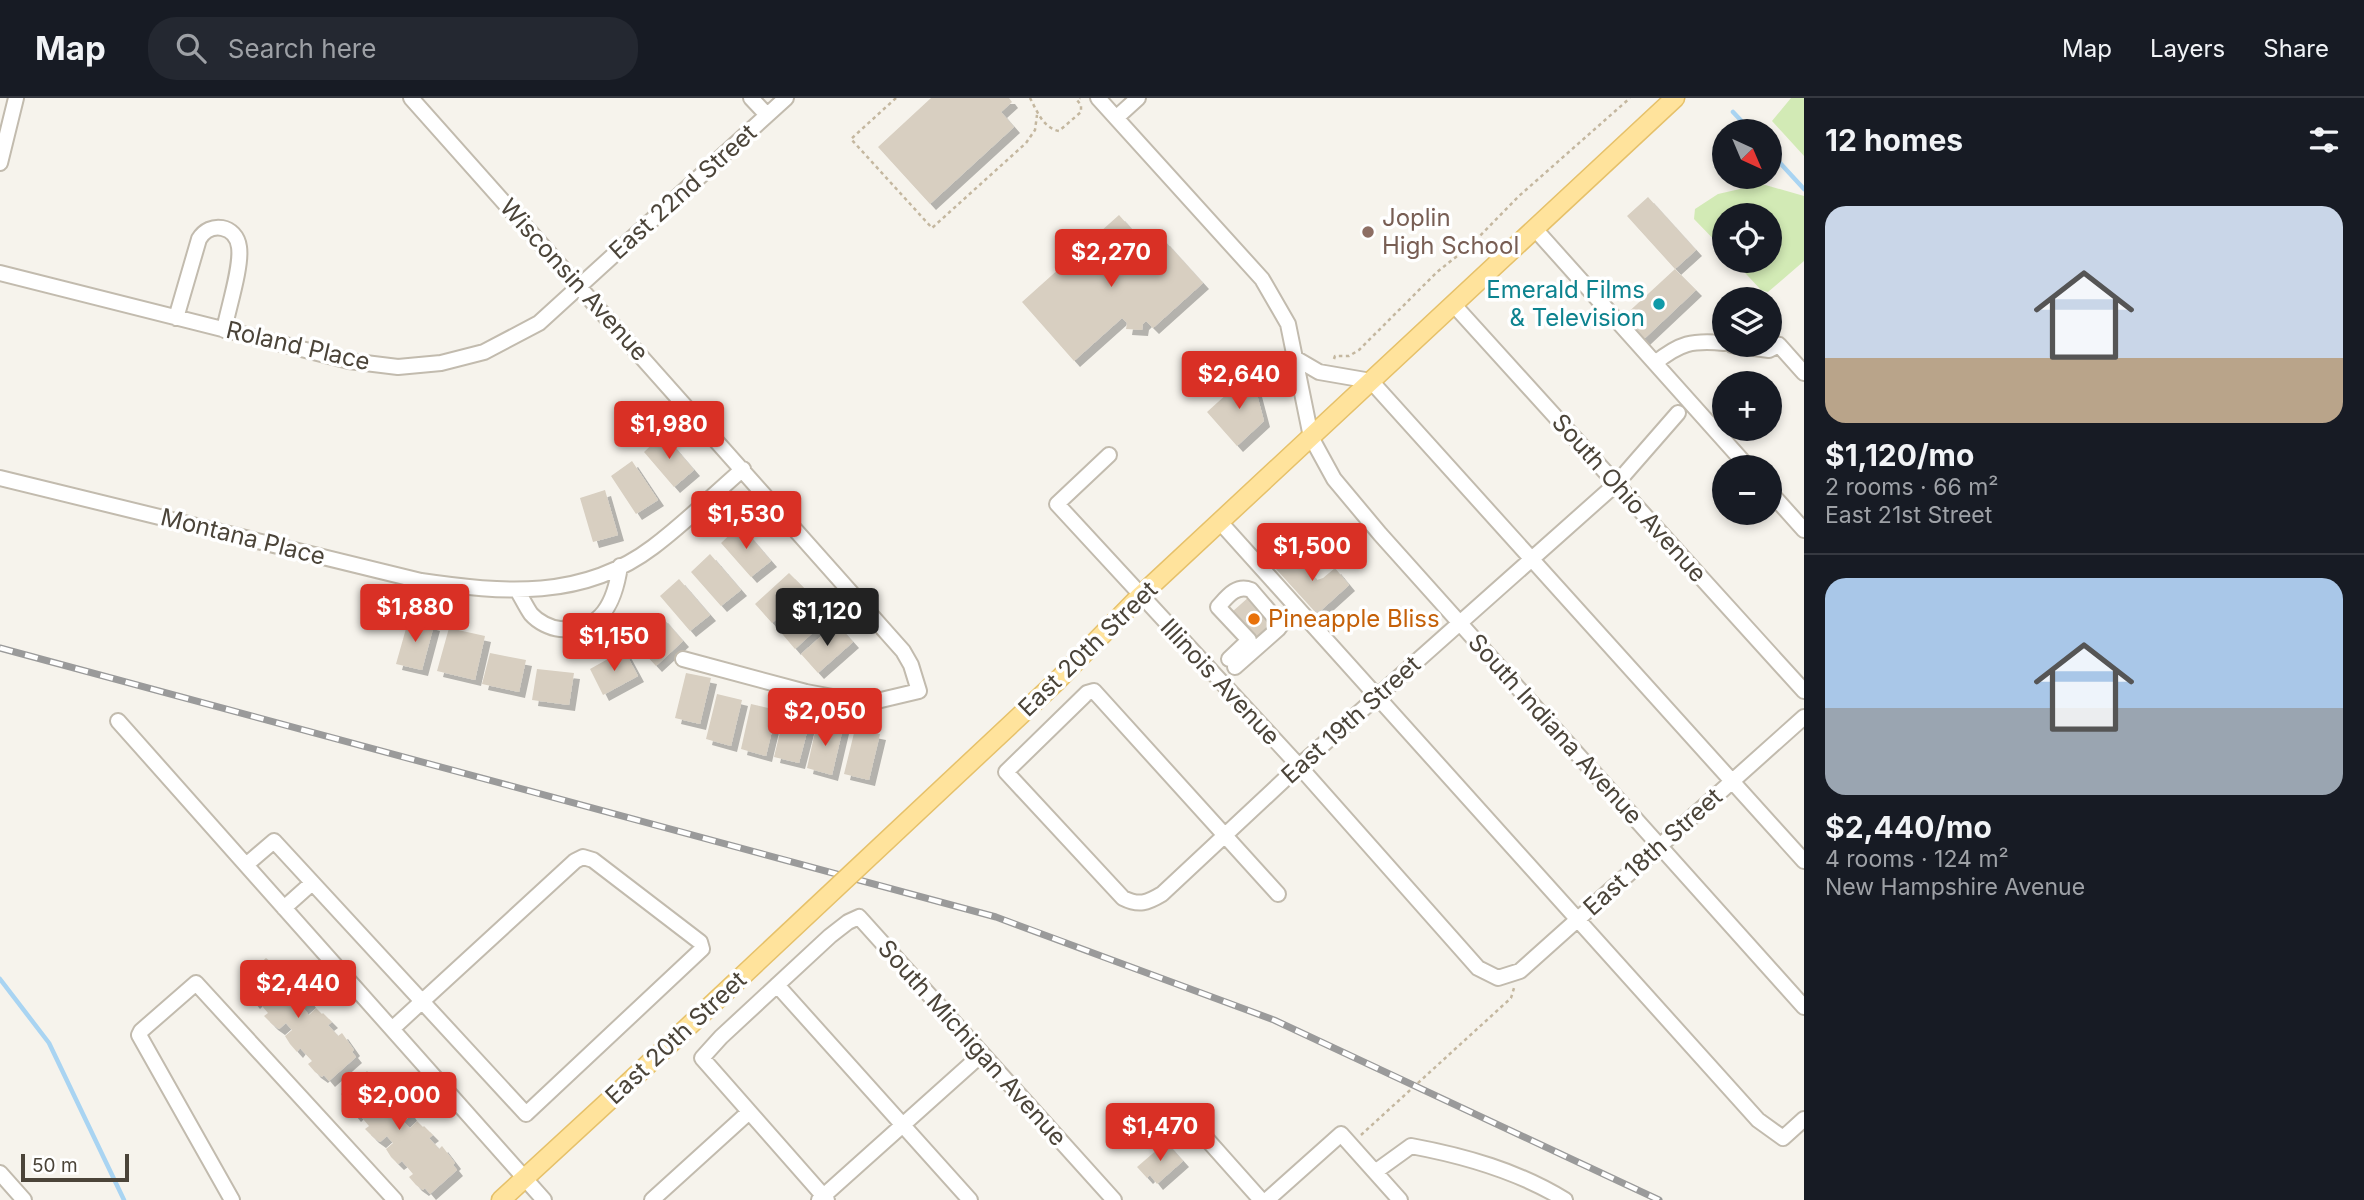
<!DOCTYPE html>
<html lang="en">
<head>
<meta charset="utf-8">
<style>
  :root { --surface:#171b24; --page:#242831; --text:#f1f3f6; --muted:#9ea1a6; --line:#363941; --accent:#d93025 }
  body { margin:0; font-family:Inter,sans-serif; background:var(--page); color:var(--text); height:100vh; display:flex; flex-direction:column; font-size:26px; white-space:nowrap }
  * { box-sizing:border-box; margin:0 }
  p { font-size:23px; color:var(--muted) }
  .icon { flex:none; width:38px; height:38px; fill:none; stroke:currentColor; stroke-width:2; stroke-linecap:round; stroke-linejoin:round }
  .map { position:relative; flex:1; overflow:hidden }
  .side { display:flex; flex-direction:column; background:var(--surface); width:560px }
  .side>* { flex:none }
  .needle { width:46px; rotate:136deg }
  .tools { position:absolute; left:1712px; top:21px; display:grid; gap:14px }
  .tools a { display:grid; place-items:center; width:70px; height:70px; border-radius:50%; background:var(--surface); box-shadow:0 4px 10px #0003; font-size:35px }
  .scale { position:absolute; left:21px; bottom:18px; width:108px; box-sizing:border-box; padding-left:7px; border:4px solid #4b4439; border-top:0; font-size:19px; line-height:24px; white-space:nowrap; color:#4b4439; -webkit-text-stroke:5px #fff; paint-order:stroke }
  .price { position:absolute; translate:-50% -60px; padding:0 16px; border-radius:7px; background:var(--accent); color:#fff; font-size:23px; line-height:46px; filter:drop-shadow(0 2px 4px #0008) }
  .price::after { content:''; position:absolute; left:50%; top:42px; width:21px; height:16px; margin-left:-10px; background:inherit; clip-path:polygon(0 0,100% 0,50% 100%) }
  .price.selected { background:#222; color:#fff }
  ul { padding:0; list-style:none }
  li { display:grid; align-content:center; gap:14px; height:371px; padding:0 21px }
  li+li { border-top:2px solid var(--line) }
  li span { display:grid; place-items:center; height:217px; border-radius:21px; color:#555 }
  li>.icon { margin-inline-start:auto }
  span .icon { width:126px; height:126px; fill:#fffc; stroke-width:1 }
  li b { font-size:30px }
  h2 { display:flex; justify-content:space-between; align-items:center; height:84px; padding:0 21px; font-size:30px }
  header { display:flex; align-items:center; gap:42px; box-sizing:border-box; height:98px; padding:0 35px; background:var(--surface); border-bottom:2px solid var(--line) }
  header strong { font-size:33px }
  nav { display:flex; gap:38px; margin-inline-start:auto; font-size:24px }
  .search { width:490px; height:63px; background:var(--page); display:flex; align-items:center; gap:18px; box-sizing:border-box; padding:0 24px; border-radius:28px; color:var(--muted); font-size:26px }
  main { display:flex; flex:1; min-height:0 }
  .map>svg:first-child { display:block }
</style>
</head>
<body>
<header>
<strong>Map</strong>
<div class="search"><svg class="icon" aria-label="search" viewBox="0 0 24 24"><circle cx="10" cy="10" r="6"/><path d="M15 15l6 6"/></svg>Search here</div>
<nav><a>Map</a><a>Layers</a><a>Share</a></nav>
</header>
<main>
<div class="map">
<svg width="1804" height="1102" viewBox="0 0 1804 1102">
  <defs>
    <filter id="shadow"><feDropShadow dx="6" dy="6" stdDeviation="0" flood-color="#0004"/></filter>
  </defs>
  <rect width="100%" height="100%" fill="#f6f3ec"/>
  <path fill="#d2eab5" d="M1791,0h13v58l-32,-35z
    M1762,86l42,12v65l-36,31 -7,-2 -27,-29h35v-46h-45v35l-30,-31 1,-10 23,-15z"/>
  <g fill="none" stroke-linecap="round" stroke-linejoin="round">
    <path stroke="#a9d4f2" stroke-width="4.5" d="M1733,14l18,19
      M1769,53l35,38
      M0,881l49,64 75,157"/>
  </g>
  <path fill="#d8cfc1" filter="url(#shadow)" d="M931,0h78l3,4 -11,10 13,15 -84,77 -52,-57z
    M1648,99l48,53 -21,19 21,21 -52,49 -21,-22 52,-48 -48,-53z
    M1119,117l32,36 13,-11 39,43 -50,45 -7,-7 -3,3 -1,6 -16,-1 1,-6 -5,-5 -48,43 -52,-59z
    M1251,274l13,49 -27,25 -30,-34z
    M663,336l31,36 -20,17 -30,-35z
    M632,363l26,39 -22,14 -25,-38z
    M605,392l13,45 -25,7 -13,-44z
    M740,427l31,36 -20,16 -30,-34z
    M710,456l31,36 -20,16 -30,-34z
    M1292,456l17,13 -2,2 10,11 6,-2 12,-10 14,17 -32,29 -41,-45z
    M789,475l19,19 -36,31 -17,-19z
    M679,481l31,36 -20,16 -30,-35z
    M1250,498l25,29 -18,16 -25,-29z
    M812,500l18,19 -35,32 -17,-20z
    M662,519l21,24 -27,25 -22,-24z
    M409,520l25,7 -12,45 -26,-6z
    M836,525l17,19 -35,31 -17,-19z
    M449,530l36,8 -10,44 -38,-9z
    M624,552l14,26 -35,19 -13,-26z
    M490,555l36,7 -7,32 -37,-8z
    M537,571l37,4 -5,32 -37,-5z
    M686,575l25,5 -11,46 -25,-6z
    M717,596l25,6 -11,46 -25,-7z
    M751,606l26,6 -11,46 -25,-7z
    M785,614l26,5 -12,46 -25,-6z
    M817,625l26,5 -11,47 -25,-7z
    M855,631l25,5 -11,46 -25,-6z
    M266,860l13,10 1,-2 7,7 -4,4 12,12 3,-3 7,8 5,8 -7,6 6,7 7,-7 6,6 1,-1 9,9 -4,3 10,11 4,-3 12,17 -2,2 4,5 -27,24 -5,-6 -2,2 -7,-5 -7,-8 4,-3 -12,-13 -3,4 -7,-8 -5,-8 7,-6 -6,-7 -7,6 -7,-5 -8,-8 4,-3 -11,-13 -3,3 -12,-15 2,-2 -4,-5z
    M367,973l5,5 2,-2 6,7 1,-2 7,8 -4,3 11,12 4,-3 7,8 5,8 -7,7 6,6 7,-7 6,6 1,-1 9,9 -4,3 10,11 3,-3 13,17 -2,2 4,5 -27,24 -5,-6 -2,2 -7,-5 -7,-8 4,-3 -11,-13 -4,3 -7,-7 -5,-8 7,-6 -6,-7 -7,6 -7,-5 -8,-8 4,-3 -11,-13 -3,3 -12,-15 2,-2 -4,-5z
    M1166,1044l17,19 -26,23 -7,-9 -3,3 -10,-11z"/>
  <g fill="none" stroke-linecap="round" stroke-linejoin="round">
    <g stroke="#c2bbae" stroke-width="18">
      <path id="minor" d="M411,0l492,553 8,14 8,26 -38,9 -27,1 -48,-9 -123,-33
        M751,0l16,17
        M1098,0l164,181 26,45 23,113 23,42 46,55 424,473
        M1116,20l22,-20
        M0,65l16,-65
        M1535,131l213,238
        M0,175l349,88 49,6 43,-4 43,-11 55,-29 247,-225
        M1454,207l350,386
        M176,220l23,-79c11,-18 37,-14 40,8 3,19 -11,62 -15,83
        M1732,247l37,5 10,-5 25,28
        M1295,260l24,14 52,9 433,480
        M1655,265c25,-20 37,-23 69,-20
        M1109,357l-52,49 242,262 179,202 20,10 22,-7 284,-254
        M0,380l421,103c82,12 162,19 232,-34 32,-24 60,-52 90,-78
        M1769,393l35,39
        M1220,424l538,598 25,18 21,-19
        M517,492c5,8 9,17 14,24 7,8 19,14 29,15 42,4 55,-28 60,-63
        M1229,561l20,-19 -31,-33c9,-10 18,-23 33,-17l30,35 -3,4 -43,38
        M118,623l426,479
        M246,767l28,-24 252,273 176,-165 -2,-7 -107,-82 -10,-3 -8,4 -183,168
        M1278,796l-184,-203 -7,2 -81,79 117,126c16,8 24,5 39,-4l137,-128 317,-282 62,-71
        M284,810l28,-25
        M777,887l193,215
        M1196,1029l65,73
        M1375,1074l36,-26c54,10 107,25 154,54
        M0,1075l24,27
        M232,1102l-93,-165 2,-4 55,-48 199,217
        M652,1102l97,-88
        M819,1102l163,-146
        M827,1102l-125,-142 19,-21 109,-101 18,-14 11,-5 255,283
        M1267,1102l74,-66 59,66"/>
    </g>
    <g stroke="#e6c16a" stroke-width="21">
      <path id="major" d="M1057,583l83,-85 535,-498
        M501,1102l126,-116"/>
    </g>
    <path stroke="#c4b79f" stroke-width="2.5" stroke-dasharray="3.5 3.5" stroke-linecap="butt" d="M896,0l-45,41 81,89 94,-85 9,-13 2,-15
      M1030,0c7,13 13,30 29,33l22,-19v-7l-4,-5 3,-2
      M1334,261l1,-3h14l10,-6 78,-78 34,-27 48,-49 111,-98
      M1361,1037l150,-137 3,-10"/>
    <use href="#minor" stroke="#fff" stroke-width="14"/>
    <use href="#major" stroke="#ffe39c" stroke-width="18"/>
    <g stroke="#9a9a9a" stroke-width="7">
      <path id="rail" d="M0,550l996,269 278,103 385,180"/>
    </g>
    <use href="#rail" stroke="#fff" stroke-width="4.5" stroke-dasharray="13" stroke-linecap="butt"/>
    <g stroke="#e6c16a" stroke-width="21" stroke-linecap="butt">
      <path id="major-bridge" d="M627,986l430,-403"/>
    </g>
    <use href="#major-bridge" stroke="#ffe39c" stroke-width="18"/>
  </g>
  <circle fill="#8d6e63" stroke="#fff" stroke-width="2.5" cx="1368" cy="134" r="7"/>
  <circle fill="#0f9aa8" stroke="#fff" stroke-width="2.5" cx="1659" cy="206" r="7"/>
  <circle fill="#e8710a" stroke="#fff" stroke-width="2.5" cx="1254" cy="521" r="7"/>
  <g text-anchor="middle" stroke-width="7" stroke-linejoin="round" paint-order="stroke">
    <g font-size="24" fill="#4b4439" stroke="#fff">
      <text transform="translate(683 94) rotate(-42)" y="8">East 22nd Street</text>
      <text transform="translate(574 182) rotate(48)" y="8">Wisconsin Avenue</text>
      <text transform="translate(298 248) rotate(13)" y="8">Roland Place</text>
      <text transform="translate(1629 400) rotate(48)" y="8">South Ohio Avenue</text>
      <text transform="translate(243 439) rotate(14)" y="8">Montana Place</text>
      <text transform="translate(1088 551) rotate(-44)" y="8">East 20th Street</text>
      <text transform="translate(1220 584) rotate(47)" y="8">Illinois Avenue</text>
      <text transform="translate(1351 622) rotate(-42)" y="8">East 19th Street</text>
      <text transform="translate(1555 631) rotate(48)" y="8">South Indiana Avenue</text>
      <text transform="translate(1653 754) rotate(-42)" y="8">East 18th Street</text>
      <text transform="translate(676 940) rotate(-43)" y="8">East 20th Street</text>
      <text transform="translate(972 945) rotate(48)" y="8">South Michigan Avenue</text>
    </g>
    <g font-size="24" fill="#785e54" stroke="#fff" text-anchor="start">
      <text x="1382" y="128">Joplin<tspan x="1382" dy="28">High School</tspan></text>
    </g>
    <g font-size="24" fill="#0d838f" stroke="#fff" text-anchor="end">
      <text x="1645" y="200">Emerald Films<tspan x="1645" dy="28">&amp; Television</tspan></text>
    </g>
    <g font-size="24" fill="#c56008" stroke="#fff" text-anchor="start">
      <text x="1268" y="529">Pineapple Bliss</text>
    </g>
  </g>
</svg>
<div class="tools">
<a><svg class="needle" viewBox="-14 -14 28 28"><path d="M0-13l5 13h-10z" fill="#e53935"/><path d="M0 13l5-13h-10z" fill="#9ea1a6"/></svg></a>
<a><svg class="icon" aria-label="locate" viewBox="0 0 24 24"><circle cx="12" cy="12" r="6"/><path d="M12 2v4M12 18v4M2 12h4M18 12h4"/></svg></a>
<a><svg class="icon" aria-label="layers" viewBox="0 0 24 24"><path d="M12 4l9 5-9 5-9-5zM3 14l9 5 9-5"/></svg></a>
<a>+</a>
<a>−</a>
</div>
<div class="scale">50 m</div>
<b class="price" style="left:1111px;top:191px">$2,270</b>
<b class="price" style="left:1239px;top:313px">$2,640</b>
<b class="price" style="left:669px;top:363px">$1,980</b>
<b class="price" style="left:746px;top:453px">$1,530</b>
<b class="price" style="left:1312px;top:485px">$1,500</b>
<b class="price" style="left:415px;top:546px">$1,880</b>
<b class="price selected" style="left:827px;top:550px">$1,120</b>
<b class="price" style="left:614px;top:575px">$1,150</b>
<b class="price" style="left:825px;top:650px">$2,050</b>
<b class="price" style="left:298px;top:922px">$2,440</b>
<b class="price" style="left:399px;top:1034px">$2,000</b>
<b class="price" style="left:1160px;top:1065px">$1,470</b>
</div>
<section class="side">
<h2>12 homes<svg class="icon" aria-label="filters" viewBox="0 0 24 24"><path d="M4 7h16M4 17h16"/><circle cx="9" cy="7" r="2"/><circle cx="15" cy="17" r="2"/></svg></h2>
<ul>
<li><span style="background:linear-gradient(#c9d6e8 70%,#b9a48a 0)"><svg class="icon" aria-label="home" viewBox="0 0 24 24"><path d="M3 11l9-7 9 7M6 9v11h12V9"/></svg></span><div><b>$1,120/mo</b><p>2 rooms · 66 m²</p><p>East 21st Street</p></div></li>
<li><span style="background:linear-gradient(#a9c7e8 60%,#9aa5b1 0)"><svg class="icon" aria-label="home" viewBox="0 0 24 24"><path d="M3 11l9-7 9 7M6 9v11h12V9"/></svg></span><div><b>$2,440/mo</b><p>4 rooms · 124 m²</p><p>New Hampshire Avenue</p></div></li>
</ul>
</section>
</main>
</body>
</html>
